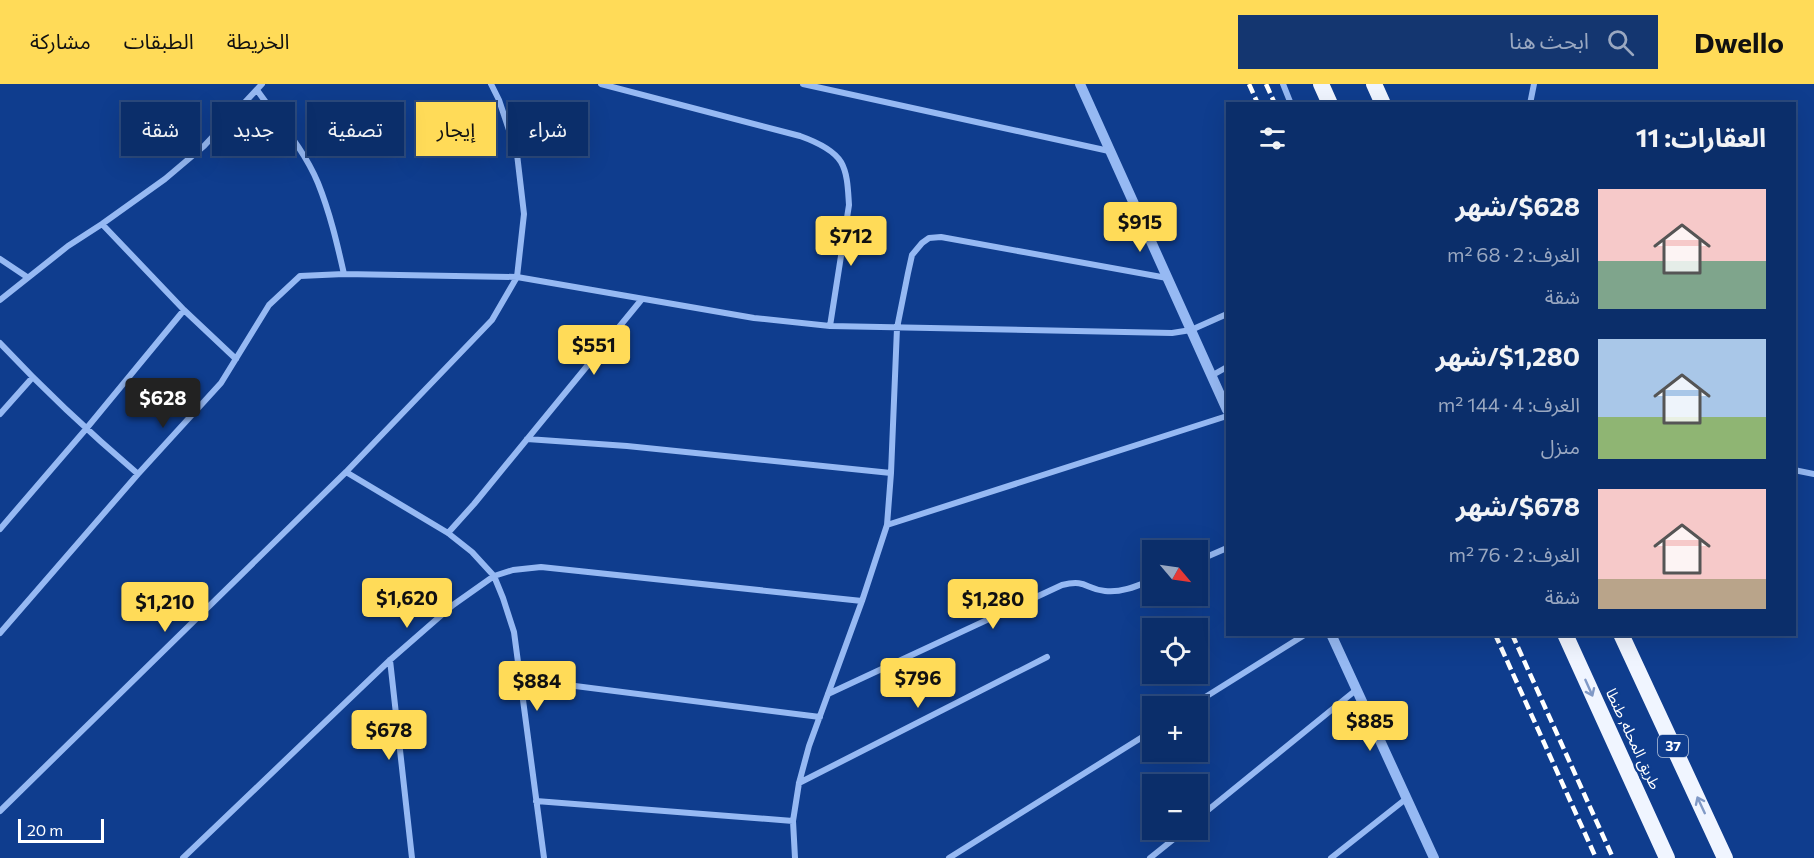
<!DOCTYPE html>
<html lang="ar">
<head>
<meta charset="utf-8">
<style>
  :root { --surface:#0b2e6a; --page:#143670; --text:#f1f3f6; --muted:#9aa8c1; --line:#2b4a7e; --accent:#ffdb58 }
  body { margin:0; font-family:Commissioner,"Noto Sans Arabic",sans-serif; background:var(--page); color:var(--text); direction:rtl; height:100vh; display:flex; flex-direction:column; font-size:22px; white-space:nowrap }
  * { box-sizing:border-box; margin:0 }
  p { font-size:20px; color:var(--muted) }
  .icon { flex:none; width:33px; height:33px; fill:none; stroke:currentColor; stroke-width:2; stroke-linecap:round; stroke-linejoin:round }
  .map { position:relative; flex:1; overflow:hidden; direction:ltr }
  .sheet { position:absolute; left:1226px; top:18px; width:570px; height:534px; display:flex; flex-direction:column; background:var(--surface); border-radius:0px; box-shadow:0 6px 24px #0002,0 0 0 2px var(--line); direction:rtl }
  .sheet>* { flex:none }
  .banner { position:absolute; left:18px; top:18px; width:570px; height:54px; direction:rtl; display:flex; gap:12px }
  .needle { width:39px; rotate:119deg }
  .tools { position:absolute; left:1142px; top:456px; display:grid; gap:12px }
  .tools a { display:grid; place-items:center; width:66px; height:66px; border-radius:0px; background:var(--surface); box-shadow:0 6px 24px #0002,0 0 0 2px var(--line); font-size:30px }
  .scale { position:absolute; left:18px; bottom:15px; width:86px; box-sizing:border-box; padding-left:6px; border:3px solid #fff; border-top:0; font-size:16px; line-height:21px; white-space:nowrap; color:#fff; -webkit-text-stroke:4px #0f3d8e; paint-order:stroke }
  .price { position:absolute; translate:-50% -51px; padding:0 14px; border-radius:6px; background:var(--accent); color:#111; font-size:20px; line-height:39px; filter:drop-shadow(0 2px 3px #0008) }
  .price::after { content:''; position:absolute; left:50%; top:36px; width:18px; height:14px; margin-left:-9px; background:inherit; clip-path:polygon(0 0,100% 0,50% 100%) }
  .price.selected { background:#222; color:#fff }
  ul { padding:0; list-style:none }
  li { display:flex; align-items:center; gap:18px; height:150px; padding:0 30px }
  li span { display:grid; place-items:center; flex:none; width:168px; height:120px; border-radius:0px; color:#555 }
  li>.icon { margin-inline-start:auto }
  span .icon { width:72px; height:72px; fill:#fffc; stroke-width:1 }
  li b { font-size:26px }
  h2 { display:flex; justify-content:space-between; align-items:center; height:72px; padding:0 30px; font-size:26px }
  .chip { padding:0 21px; border-radius:0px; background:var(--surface); box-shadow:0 6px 24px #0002,0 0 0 2px var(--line); font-size:21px; line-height:54px }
  .chip.selected { background:var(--accent); color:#111 }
  header { display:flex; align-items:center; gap:36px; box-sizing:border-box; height:84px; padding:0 30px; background:var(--accent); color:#111 }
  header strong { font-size:28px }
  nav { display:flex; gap:33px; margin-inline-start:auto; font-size:21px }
  .search { width:420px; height:54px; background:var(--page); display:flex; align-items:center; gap:15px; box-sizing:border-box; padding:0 21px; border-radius:0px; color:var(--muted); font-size:22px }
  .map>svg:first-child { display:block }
</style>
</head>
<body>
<header>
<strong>Dwello</strong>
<div class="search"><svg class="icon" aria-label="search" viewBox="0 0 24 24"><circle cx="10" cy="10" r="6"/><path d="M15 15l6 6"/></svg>ابحث هنا</div>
<nav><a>الخريطة</a><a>الطبقات</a><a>مشاركة</a></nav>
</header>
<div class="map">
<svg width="1814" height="774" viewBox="0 0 1814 774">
  <rect width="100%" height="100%" fill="#0f3d8e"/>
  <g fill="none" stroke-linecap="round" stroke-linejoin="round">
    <path stroke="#96b9f3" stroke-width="6" d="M601,0l199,52c14,5 33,13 41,26 7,12 7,29 8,43l-19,121
      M803,0l306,67
      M1283,0l8,20
      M257,6c21,30 47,59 61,93 12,30 19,60 26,91
      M1530,20l4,-20
      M102,140l82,86 52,49
      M0,175l27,18
      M0,216l68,-54 34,-22 63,-45 39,-33 58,-62
      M0,259c44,47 90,90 138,131
      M1211,292l16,-9
      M0,330l32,-36
      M527,355l100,7 264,27
      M1794,386l20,4
      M346,388l102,61 24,19 22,24 9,22 11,34 30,226
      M887,441l340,-109
      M0,445l86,-100 98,-119
      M448,449l26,-29 168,-205
      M1197,477l30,-13
      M0,549l138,-159 83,-91 48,-78 31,-29 44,-2 173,3 237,41 76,8 342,7 19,-3 36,-16
      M390,576l22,198
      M520,595l300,38
      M828,610l234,-109c25,-6 23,4 43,6 16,2 32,-5 47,-11
      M1191,622l115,-72
      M799,699l248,-126
      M536,717l257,20
      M0,727l346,-339 146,-152 25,-43 7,-63 -7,-60 -18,-54 -8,-16
      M1197,735l159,-129
      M183,774l207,-198 63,-55 41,-29 19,-6 28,-3 321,34
      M795,774l-2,-37 6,-38 10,-37 53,-145 25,-76 4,-52 6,-145 11,-55 4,-18 10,-12 7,-5 12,-1 226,41
      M949,774l203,-127
      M1150,774l35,-28
      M1331,774l76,-60"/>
    <path stroke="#96b9f3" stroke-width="10" d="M1080,0l147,326
      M1331,550l103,224"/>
    <path stroke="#f0f5ff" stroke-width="16" d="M1321,0l9,20
      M1374,0l9,20
      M1565,550l102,224
      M1621,550l104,224"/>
    <path stroke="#fff" stroke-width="4.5" stroke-dasharray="10 4.5" stroke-linecap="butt" d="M1249,0l9,20
      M1266,0l9,20
      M1495,550l101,224
      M1512,550l101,224"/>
  </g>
  <defs><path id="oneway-shaft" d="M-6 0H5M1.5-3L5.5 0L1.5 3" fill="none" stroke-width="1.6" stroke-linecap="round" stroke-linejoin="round" transform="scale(1.5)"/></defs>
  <g stroke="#8099c6">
    <use href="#oneway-shaft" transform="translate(1589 604) rotate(66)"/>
    <use href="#oneway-shaft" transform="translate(1701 721) rotate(-115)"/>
  </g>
  <g text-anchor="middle" stroke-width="4.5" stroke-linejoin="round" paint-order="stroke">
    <rect fill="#0f3d8e" stroke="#b7c5dd" stroke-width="1.5" x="1658" y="651" width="30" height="22" rx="4.5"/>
    <g font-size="14" font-weight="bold" fill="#fff">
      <text x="1673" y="667">37</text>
    </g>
    <g font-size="15" fill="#fff" stroke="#0f3d8e">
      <text transform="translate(1633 655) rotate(65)" y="5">طريق المحله, طنطا</text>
    </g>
  </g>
</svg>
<div class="tools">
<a><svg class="needle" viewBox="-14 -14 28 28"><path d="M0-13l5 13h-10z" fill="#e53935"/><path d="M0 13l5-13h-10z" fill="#9aa8c1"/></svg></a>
<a><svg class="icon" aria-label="locate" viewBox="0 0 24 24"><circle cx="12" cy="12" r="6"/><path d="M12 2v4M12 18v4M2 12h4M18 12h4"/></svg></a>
<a>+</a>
<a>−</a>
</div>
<div class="scale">20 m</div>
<b class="price" style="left:1140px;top:169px">$915</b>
<b class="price" style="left:851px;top:183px">$712</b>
<b class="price" style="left:594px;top:292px">$551</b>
<b class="price selected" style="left:163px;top:345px">$628</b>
<b class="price" style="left:407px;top:545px">$1,620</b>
<b class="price" style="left:993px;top:546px">$1,280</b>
<b class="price" style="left:165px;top:549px">$1,210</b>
<b class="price" style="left:918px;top:625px">$796</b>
<b class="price" style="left:537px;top:628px">$884</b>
<b class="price" style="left:1370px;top:668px">$885</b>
<b class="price" style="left:389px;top:677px">$678</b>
<div class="banner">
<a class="chip">شراء</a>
<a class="chip selected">إيجار</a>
<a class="chip">تصفية</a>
<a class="chip">جديد</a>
<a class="chip">شقة</a>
</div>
<section class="sheet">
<h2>العقارات: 11<svg class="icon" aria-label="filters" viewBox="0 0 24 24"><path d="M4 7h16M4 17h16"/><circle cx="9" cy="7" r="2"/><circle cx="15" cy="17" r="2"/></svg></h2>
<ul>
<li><span style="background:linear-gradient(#f6c9c9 60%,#7fa58c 0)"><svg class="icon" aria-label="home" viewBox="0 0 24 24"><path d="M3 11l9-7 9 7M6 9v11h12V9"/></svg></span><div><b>$628/شهر</b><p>الغرف: 2 · 68 m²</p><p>شقة</p></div></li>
<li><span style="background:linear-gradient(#a9c7e8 65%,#8fb573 0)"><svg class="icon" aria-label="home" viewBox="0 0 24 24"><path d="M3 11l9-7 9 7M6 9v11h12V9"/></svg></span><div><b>$1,280/شهر</b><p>الغرف: 4 · 144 m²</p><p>منزل</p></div></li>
<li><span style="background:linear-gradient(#f6c9c9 75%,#b9a48a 0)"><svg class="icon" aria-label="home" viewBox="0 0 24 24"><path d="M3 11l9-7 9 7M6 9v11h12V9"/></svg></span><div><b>$678/شهر</b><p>الغرف: 2 · 76 m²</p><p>شقة</p></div></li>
</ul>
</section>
</div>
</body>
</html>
